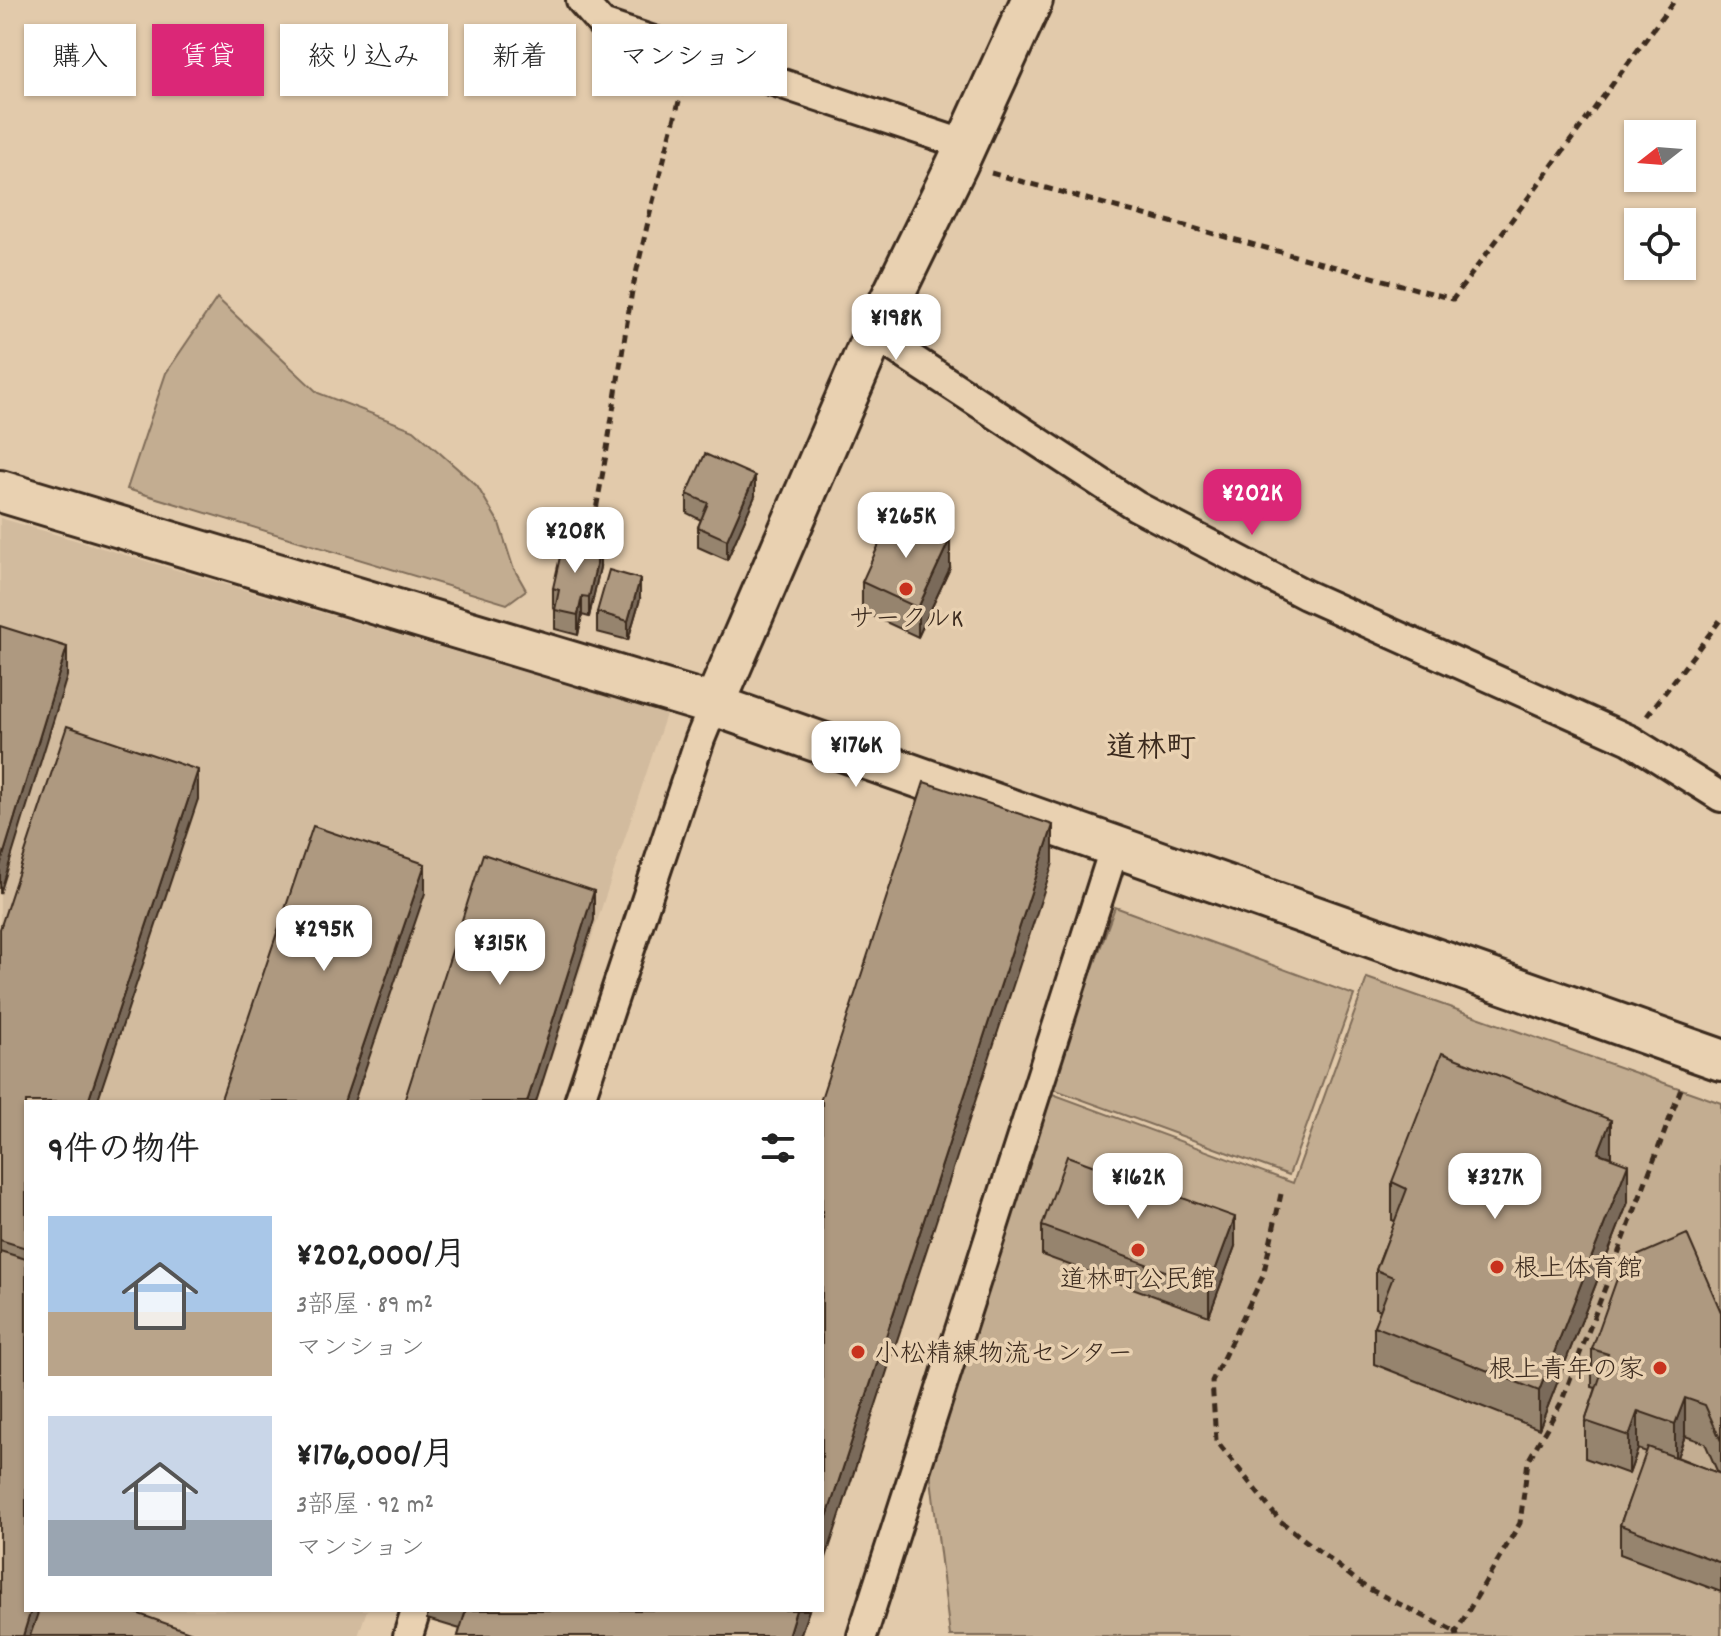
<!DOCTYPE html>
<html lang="ja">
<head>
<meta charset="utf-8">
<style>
  :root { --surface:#fff; --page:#f6f6f6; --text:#222; --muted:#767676; --accent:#db2777 }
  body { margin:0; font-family:Dekko,"Klee One",sans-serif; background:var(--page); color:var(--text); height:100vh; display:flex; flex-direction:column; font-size:30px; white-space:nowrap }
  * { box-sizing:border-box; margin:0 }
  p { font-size:26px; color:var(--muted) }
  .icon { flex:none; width:44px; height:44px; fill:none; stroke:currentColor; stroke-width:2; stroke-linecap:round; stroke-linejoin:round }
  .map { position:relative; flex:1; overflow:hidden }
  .details { position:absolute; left:24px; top:1100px; width:800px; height:512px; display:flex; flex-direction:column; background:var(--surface); border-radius:0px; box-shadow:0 2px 6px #0004 }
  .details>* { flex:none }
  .banner { position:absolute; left:24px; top:24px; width:800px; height:72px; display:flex; gap:16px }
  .needle { width:52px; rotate:253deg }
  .buttons { position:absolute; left:1624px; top:120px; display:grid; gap:16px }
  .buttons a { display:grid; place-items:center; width:72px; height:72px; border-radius:0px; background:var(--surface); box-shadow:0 2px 6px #0004; font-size:40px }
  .price { position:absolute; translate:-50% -68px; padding:0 18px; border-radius:16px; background:#fff; color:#222; font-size:26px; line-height:52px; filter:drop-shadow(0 2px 4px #0008) }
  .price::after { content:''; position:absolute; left:50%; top:48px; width:24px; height:18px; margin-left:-12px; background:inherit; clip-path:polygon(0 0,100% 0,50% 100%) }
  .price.active { background:var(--accent); color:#fff }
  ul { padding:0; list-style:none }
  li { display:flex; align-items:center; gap:24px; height:200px; padding:0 24px }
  li span { display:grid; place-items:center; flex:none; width:224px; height:160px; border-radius:0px; color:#555 }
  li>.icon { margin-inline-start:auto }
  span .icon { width:96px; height:96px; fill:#fffc; stroke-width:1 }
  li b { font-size:34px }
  h2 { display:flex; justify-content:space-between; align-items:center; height:96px; padding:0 24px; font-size:34px }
  .chip { padding:0 28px; border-radius:0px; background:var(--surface); box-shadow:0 2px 6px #0004; font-size:28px; line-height:72px }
  .chip.active { background:var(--accent); color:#fff }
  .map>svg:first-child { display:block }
</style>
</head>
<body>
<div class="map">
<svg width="1721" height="1636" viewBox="0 0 1721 1636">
  <rect width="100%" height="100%" fill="#e2caab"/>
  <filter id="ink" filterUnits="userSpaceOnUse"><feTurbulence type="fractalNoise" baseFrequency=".0125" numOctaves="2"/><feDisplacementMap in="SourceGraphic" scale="16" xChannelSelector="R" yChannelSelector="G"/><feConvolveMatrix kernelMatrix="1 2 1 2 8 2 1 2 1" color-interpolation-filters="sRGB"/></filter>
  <g filter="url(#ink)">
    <path fill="#d2bb9e" d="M0,518l666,196 -129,388h-511v508h341l-9,26h-358z"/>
    <path fill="#c3ad91" stroke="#7f6c58" stroke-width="2" d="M217,298l101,95 96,37 63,56 22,37 14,44 13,23 -19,14 -380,-115 39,-116z
      M1115,907l239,88 -65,180 -239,-87z
      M1367,978l354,125v533h-771l-20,-166 120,-377 243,90z"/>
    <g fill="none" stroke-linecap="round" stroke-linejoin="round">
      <g stroke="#3b2a1e" stroke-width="34">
        <path id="street" d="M581,0l21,24 364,121
          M874,334l262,172 170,89 324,145 91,57
          M579,1102l121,-363 14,-34
          M408,1636l8,-26
          M862,1636l253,-790"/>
      </g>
      <g stroke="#3b2a1e" stroke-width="46">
        <path id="secondary" d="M0,491l714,214 1007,355
          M714,705l160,-371 83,-170 75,-164"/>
      </g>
      <path stroke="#3b2a1e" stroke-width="5" stroke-dasharray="8 6" stroke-linecap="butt" d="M991,173l462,126 222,-299
        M589,548l17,-93 26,-164 19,-82 33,-127
        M1647,716l74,-97
        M1281,1194l-18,82 -51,105 4,59 63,80 86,67 91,45
        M1457,1636l-1,-4 64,-109 8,-62 33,-58 120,-314"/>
      <use href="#street" stroke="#e9d1b1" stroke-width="28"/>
      <use href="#secondary" stroke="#e9d1b1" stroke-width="40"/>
    </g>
    <path fill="#96846e" stroke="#3b2a1e" stroke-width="2" fill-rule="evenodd" d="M687,494l68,2 -28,64 -29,-13v-20l3,-7 -14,-7z
      M600,567l-11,50 -7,-2 -4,20 -23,-6v-20l-2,-1v-20z
      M950,568l-32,69 -56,-26v-29z
      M640,599l-12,41 -31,-8v-20z
      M198,799l-172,303v508l-26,26v-707z
      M1611,1158l17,44 -89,227 -165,-65v-38l7,-16 -5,-2v-38l19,-49 -3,-1v-38z
      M1042,1226l193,20 -26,70 -167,-61z
      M1721,1312v280l-101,-38v-29l27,-73 -9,-3 -9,25 -44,-16v-37l11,-33 -4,-1v-38zM1685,1436l20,7 13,30 -41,-16z
      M427,1610h382l-9,26h-342l2,-7 -33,-10z"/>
    <path fill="#7a6b5a" stroke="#3b2a1e" stroke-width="2" d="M755,476v20l-28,64v-20z
      M950,539v29l-32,69v-29z
      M600,548v19l-11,50v-20z
      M640,579v20l-12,41v-19z
      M582,596v19l-4,20v-20z
      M67,647v29l-67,218v-28z
      M198,770v29l-101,303h-9z
      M1053,825v38l-231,707v-38z
      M425,864v29l-71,209h-10z
      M594,891v29l-58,182h-9z
      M1611,1120v37l-13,-4z
      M1628,1164v38l-89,227v-38z
      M1235,1217v29l-26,70v-29z
      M1685,1398v38l-10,26v-38z
      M1638,1411v38l-9,25v-38z
      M31,1610h9l-8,26h-9z
      M796,1610h13l-9,26h-12z"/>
    <path fill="#ae9980" stroke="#3b2a1e" stroke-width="2" d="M705,454l50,22 -28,64 -29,-13 10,-24 -21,-9z
      M893,513l57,26 -32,69 -56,-26z
      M564,539l36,9 -11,49 -7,-1 -4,19 -23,-5 4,-20 -6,-2z
      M609,570l31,9 -12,42 -31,-9z
      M0,626l67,21 -67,219z
      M67,726l131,44 -110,332h-62v146l-26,-8v-311z
      M924,782l129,43 -231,707v-430h-2z
      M313,826l112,38 -81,238h-124z
      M483,854l111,37 -67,211h-123z
      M1442,1053l169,67 -13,33 30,11 -89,227 -165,-65 19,-49 -17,-7 31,-81 -15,-7z
      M1067,1156l168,61 -26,70 -167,-61z
      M1687,1234l34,78v129l-16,-36 -20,-7 -10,26 -37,-13 -9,25 -44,-15 23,-67 -16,-5 31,-87z
      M0,1251l26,8v351h5l-8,26h-23z
      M1648,1447l73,27v89l-101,-38z
      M39,1610h89l73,26h-171z
      M466,1610h330l-8,26h-330z"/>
  </g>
  <g fill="#c8321e" stroke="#e9d1b1" stroke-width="3">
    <circle cx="906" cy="589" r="8"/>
    <circle cx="1138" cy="1250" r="8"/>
    <circle cx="1497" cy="1267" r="8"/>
    <circle cx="858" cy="1352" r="8"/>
    <circle cx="1660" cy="1368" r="8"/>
  </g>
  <g text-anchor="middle" stroke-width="7" stroke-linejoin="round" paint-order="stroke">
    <g font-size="26" fill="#3b2a1e" stroke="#e9d1b1">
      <text x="906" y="626">サークルK</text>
      <text x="1513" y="1276" text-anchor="start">根上体育館</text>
      <text x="1138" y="1287">道林町公民館</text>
      <text x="874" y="1361" text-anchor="start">小松精練物流センター</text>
      <text x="1644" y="1377" text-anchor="end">根上青年の家</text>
    </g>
    <g font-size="30" font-weight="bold" fill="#3b2a1e" stroke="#e9d1b1">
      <text x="1151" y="756">道林町</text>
    </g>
  </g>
</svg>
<div class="buttons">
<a><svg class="needle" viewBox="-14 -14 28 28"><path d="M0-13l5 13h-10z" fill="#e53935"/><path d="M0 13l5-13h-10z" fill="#767676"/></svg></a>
<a><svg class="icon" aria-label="locate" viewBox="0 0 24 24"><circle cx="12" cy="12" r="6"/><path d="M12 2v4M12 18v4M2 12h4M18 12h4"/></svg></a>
</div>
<b class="price" style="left:896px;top:362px">¥198K</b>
<b class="price active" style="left:1252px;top:537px">¥202K</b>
<b class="price" style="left:906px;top:560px">¥265K</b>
<b class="price" style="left:575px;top:575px">¥208K</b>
<b class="price" style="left:856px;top:789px">¥176K</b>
<b class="price" style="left:324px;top:973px">¥295K</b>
<b class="price" style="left:500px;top:987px">¥315K</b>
<b class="price" style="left:1138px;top:1221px">¥162K</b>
<b class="price" style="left:1495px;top:1221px">¥327K</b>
<div class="banner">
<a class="chip">購入</a>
<a class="chip active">賃貸</a>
<a class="chip">絞り込み</a>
<a class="chip">新着</a>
<a class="chip">マンション</a>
</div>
<section class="details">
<h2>9件の物件<svg class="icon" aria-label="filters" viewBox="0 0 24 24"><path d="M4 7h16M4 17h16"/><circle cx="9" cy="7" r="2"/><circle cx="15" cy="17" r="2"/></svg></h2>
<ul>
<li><span style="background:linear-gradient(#a9c7e8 60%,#b9a48a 0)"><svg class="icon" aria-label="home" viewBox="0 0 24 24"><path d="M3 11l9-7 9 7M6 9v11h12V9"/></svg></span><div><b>¥202,000/月</b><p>3部屋 · 89 m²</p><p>マンション</p></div></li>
<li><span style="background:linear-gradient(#c9d6e8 65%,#9aa5b1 0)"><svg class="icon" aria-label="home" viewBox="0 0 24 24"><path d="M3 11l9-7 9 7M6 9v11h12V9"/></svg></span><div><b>¥176,000/月</b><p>3部屋 · 92 m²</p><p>マンション</p></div></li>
</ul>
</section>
</div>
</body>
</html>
